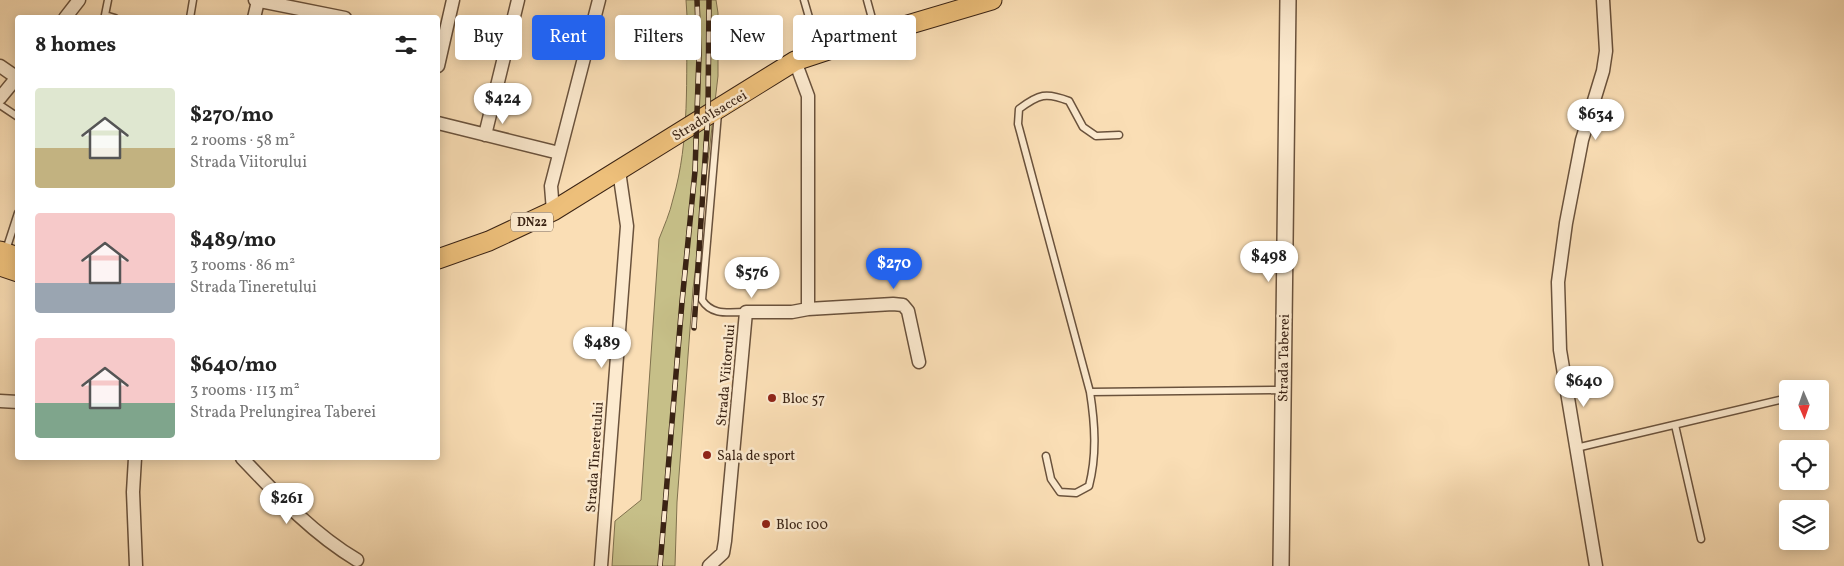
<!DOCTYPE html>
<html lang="en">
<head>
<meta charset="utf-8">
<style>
  :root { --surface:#fff; --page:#f2f2f2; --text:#222; --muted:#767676; --accent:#2563eb }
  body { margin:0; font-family:Vollkorn,serif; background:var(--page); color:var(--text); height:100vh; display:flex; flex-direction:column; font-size:19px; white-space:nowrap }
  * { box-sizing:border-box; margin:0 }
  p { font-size:16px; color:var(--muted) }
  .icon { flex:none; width:28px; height:28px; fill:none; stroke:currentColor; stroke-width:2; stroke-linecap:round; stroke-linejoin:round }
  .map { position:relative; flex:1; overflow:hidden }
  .side { position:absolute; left:15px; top:15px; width:425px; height:445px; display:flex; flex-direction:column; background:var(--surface); border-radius:5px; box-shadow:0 2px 12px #0003 }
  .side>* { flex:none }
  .guide { position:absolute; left:455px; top:15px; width:475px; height:45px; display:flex; gap:10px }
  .needle { width:32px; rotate:178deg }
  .fabs { position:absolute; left:1779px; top:380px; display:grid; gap:10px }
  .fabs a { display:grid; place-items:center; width:50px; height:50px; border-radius:5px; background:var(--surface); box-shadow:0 2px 12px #0003; font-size:25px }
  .price { position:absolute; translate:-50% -42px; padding:0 11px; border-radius:18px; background:#fff; color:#222; font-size:16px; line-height:32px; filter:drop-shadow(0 1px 2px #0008) }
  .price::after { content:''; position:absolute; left:50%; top:30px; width:15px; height:11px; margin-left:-8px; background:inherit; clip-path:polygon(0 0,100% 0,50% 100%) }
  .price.selected { background:var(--accent); color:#fff }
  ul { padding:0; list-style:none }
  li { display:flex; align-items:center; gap:15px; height:125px; padding:0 20px }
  li span { display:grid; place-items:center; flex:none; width:140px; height:100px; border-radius:5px; color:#555 }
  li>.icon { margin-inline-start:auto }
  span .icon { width:60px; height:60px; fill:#fffc; stroke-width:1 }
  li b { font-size:21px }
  h2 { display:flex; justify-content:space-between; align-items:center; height:60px; padding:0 20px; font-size:21px }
  .tag { padding:0 18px; border-radius:5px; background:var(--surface); box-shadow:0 2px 12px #0003; font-size:18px; line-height:45px }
  .tag.selected { background:var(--accent); color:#fff }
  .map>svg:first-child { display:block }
</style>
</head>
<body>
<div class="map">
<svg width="1844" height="566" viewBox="0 0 1844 566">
  <rect width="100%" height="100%" fill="#fadeb5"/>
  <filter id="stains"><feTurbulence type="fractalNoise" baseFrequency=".004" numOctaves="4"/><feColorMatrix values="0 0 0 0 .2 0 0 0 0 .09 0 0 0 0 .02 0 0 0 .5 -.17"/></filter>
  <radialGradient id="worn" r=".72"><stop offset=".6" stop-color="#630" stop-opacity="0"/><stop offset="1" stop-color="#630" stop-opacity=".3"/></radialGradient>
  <path fill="#c6bf88" stroke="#80714e" d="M686,0h30l2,13v63l-25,213 -16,213 -2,64h-63l3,-45 26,-21 18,-261c5,-13 11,-26 14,-40 17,-58 13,-122 14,-183z"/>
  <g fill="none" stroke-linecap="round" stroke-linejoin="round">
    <g stroke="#6a523c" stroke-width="9">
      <path id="service" d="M108,0l-3,15 10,3
        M804,0l15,52
        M867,0l9,33
        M190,18l3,-18
        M0,105l18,12
        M718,113l-16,187c10,16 27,12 44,12
        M6,250l12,-37
        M1090,392l192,-2
        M1675,425l26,114
        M1576,448l212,-50
        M1046,456l5,23 9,13 16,1 13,-7c8,-31 6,-62 1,-94l-72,-268 1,-15c20,-15 27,-17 50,-8l14,26 13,9 23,-1"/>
    </g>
    <g stroke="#6a523c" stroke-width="15">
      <path id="minor" d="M255,0l90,18
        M65,18l14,-18
        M254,18l4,-17
        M0,66l16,11
        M438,66l15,-66
        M0,98l18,-22
        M438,123l121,30
        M485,135l33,-135
        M553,211l-2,-25 48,-186
        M808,309l85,-5 10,1 5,6 11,51
        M0,401l18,1
        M135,458l-2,34 3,74
        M242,458c36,38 70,75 115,102
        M601,566l26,-340 -8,-55
        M709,566l14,-13 2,-12 21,-229h46l16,-3v-213l-13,-35
        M1596,566l-36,-216 -2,-68 8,-59 16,-83 21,-69 3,-20 -3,-51"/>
    </g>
    <g stroke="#6a523c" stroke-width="18">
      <path id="tertiary" d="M1281,566l7,-566"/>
    </g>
    <g stroke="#3a2314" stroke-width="21">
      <path id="primary" d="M0,251l18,6
        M438,259l51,-18 64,-30 242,-150 82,-27 115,-34
        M0,266l18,6"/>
    </g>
    <use href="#service" stroke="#fceacf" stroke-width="6"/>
    <use href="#minor" stroke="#fceacf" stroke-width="12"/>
    <use href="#tertiary" stroke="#fceacf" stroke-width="15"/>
    <use href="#primary" stroke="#edbf7a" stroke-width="19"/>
    <g stroke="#3a2314" stroke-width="5.5">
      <path id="rail" d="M694,328l14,-214 1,-114
        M660,566l22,-264 13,-131 4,-116 -2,-55"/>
    </g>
    <use href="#rail" stroke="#fceacf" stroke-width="4" stroke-dasharray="11" stroke-linecap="butt"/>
  </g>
  <g fill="#8f2418" stroke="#fceacf" stroke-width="2">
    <circle cx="772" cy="398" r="5"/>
    <circle cx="707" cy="455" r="5"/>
    <circle cx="766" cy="524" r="5"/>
  </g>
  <g text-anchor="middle" stroke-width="5" stroke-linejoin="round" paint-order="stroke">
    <rect fill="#fceacf" stroke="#745f4c" stroke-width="1" x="511" y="212.5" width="42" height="19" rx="4"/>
    <g font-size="12" font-weight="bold" fill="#3a2314">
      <text x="532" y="226">DN22</text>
    </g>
    <g font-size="14" fill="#3a2314" stroke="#fceacf">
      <text transform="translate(709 115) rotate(-31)" y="5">Strada Isaccei</text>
      <text transform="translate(1283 358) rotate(-89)" y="5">Strada Taberei</text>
      <text transform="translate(725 375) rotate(-85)" y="5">Strada Viitorului</text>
      <text transform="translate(594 457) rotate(-86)" y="5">Strada Tineretului</text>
    </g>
    <g font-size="14" fill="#3a2314" stroke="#fceacf" text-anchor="start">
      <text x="782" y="403">Bloc 57</text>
      <text x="717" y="460">Sala de sport</text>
      <text x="776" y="529">Bloc 100</text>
    </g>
  </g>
  <rect width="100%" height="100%" filter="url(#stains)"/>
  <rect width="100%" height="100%" fill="url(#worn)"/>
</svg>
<div class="fabs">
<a><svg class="needle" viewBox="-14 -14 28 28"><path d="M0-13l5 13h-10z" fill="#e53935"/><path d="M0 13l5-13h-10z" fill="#767676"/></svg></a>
<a><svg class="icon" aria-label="locate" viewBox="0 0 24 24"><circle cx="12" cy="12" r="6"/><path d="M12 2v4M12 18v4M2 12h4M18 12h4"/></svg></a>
<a><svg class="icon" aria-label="layers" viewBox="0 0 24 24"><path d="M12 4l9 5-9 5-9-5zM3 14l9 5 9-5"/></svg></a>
</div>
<b class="price" style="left:503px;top:125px">$424</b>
<b class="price" style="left:1596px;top:141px">$634</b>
<b class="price" style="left:1269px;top:283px">$498</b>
<b class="price selected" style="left:894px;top:290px">$270</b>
<b class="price" style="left:752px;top:299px">$576</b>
<b class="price" style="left:602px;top:369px">$489</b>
<b class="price" style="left:1584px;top:408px">$640</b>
<b class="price" style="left:287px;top:525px">$261</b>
<div class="guide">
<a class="tag">Buy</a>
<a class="tag selected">Rent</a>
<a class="tag">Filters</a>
<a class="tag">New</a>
<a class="tag">Apartment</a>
</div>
<section class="side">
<h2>8 homes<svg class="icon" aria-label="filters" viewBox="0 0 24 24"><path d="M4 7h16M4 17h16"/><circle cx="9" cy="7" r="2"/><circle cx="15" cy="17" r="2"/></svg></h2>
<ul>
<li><span style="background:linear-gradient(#dfe7d0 60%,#c2b280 0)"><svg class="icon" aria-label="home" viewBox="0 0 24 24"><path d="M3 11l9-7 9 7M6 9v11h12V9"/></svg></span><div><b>$270/mo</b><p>2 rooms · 58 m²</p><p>Strada Viitorului</p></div></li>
<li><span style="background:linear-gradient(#f6c9c9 70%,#9aa5b1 0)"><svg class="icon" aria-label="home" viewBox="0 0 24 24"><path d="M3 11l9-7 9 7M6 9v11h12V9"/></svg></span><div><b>$489/mo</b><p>3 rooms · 86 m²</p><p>Strada Tineretului</p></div></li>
<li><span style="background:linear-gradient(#f6c9c9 65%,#7fa58c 0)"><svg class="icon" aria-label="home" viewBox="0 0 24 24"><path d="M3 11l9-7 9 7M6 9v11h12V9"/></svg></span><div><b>$640/mo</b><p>3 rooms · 113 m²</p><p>Strada Prelungirea Taberei</p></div></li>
</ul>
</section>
</div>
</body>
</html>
